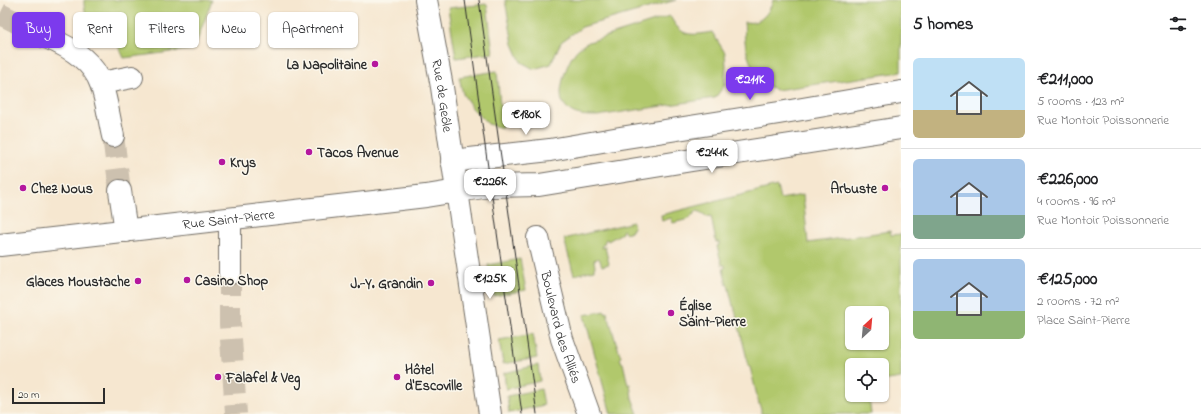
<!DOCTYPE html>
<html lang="en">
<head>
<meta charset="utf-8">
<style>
  :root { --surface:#fff; --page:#f6f6f6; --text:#202124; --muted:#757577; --line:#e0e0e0; --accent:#7c3aed }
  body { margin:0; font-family:"Indie Flower",sans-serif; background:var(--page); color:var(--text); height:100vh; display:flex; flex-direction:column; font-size:15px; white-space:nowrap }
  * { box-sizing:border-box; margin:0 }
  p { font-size:13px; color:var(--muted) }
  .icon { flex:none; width:22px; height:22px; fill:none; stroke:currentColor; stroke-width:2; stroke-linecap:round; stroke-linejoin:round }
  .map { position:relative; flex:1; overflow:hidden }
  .side { display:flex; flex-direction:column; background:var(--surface); width:300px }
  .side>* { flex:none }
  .guide { position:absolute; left:12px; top:12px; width:380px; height:36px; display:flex; gap:8px }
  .needle { width:26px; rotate:26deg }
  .tools { position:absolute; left:845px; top:306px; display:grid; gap:8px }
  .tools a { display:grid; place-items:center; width:44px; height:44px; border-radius:6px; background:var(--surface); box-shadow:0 1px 3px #0004; font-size:20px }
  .scale { position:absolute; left:12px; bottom:10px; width:93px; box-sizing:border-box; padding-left:4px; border:2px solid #2b2b2b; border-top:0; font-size:11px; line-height:14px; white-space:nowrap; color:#2b2b2b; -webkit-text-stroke:3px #fbf7ec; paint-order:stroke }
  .price { position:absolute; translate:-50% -34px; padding:0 9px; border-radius:8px; background:#fff; color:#222; font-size:13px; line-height:26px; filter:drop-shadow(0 1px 2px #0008) }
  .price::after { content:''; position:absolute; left:50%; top:24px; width:12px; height:9px; margin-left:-6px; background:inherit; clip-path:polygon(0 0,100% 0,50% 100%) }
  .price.selected { background:var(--accent); color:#fff }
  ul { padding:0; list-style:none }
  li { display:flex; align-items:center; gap:12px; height:100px; padding:0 12px }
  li+li { border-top:1px solid var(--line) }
  li span { display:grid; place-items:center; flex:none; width:112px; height:80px; border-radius:6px; color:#555 }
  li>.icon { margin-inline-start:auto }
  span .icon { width:48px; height:48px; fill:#fffc; stroke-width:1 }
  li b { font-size:17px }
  h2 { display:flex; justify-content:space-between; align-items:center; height:48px; padding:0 12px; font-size:17px }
  .chip { padding:0 14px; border-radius:6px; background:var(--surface); box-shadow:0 1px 3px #0004; font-size:14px; line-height:36px }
  .chip.selected { background:var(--accent); color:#fff }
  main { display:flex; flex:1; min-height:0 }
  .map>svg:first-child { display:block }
</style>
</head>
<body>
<main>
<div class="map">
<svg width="901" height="414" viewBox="0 0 901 414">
  <rect width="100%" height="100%" fill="#fbf7ec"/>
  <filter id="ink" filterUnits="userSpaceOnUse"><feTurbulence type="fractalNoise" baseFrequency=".025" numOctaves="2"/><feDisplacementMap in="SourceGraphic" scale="8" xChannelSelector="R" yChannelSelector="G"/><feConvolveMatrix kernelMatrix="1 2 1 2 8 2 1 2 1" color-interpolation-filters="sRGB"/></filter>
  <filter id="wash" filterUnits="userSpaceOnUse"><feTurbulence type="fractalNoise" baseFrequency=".012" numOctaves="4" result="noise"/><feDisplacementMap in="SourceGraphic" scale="16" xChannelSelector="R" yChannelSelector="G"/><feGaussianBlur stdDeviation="0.9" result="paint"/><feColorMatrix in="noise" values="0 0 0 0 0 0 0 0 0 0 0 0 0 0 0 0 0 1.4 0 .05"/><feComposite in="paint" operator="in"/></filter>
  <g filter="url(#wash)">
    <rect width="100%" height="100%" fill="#f6e7d0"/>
    <path fill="#b1c86c" stroke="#6e7a4c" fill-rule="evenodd" d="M84,0h128l-18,49 -70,9c-4,-9 -8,-17 -16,-24 -12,-12 -25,-14 -24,-34z
      M505,0h171l-94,27 -21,15 -10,22 -17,5 -13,-7 -8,-18z
      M773,0h124l4,4v68l-125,18c-19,-9 -29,-29 -31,-49 -1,-6 0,-13 -1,-19 3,0 7,1 10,0 10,-2 17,-13 19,-22z
      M487,4l6,49 -37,5 -8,-50z
      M670,16c11,21 20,20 42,16l13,21 1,13 -2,20 -9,12 -118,18c-10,0 -22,0 -29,-7 -2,-2 -5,-6 -6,-8 -4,-12 5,-38 12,-47 4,-6 9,-9 15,-12z
      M497,71l5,57 -14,-4 -15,-15 -10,-15 -4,-17z
      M777,186l3,13 23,-4 5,48 82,-12 1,4 10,-1v144l-19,3v-16h-30v30h10l1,4 6,-1 2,16h-110v-5l-2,-5 -9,-37h-1l-15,-61h-1l-5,-21h-1l-4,-16 2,-1v-3h-3l-5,-19 2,-1v-3h-3l-5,-26 -5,1 -1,-2 -7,-4 -4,1v2l-2,1 -3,4 -16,4 -2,-5 -9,3 -1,-6zM852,313h30v30h-30z
      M633,222l1,6h-1l-1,3 -7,2 -1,-3 -2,1v2l-14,8 -1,-2 -2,1 -1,4 -2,1v3l3,-1 4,17 -7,2 -3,-8 -5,2 1,7 -1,1v2l-20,5 -10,-36z
      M520,259l6,31 -32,6 -6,-31z
      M605,311v2l2,-1 1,6h1l5,18 7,21 -1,1 2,5h1l5,22 2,-1 2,14 6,16h-27l-27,-99z
      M533,334l4,24 -34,6 -4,-24z
      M538,365l2,16 -34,8 -2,-16z
      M541,389l3,16 -35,8 -2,-17z"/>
  </g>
  <g filter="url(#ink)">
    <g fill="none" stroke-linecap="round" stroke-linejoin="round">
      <path stroke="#cdc1af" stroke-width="22" stroke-dasharray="22 11" stroke-linecap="butt" d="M0,14l46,23
        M113,136l7,55
        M230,273v51l6,90"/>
      <g stroke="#726d65" stroke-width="24">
        <g id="minor">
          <path d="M46,37c22,9 47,24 55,47 6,17 8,35 12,52"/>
          <path d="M101,83l31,-6"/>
          <path d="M120,191l6,40"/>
          <path d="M230,219v54"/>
          <path id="s1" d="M538,238l24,101 27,75"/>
          <path id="s2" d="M0,245l426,-49 31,-5 33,223"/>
        </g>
      </g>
      <g stroke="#726d65" stroke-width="24">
        <g id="major">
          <path id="s3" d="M426,0l16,87 15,104 33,-5 49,-1 153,-25 209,-32"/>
          <path d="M452,161l98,-11 70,-12 159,-25 122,-21"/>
        </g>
      </g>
      <use href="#minor" stroke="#fff" stroke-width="22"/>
      <use href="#major" stroke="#fff" stroke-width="22"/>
      <path stroke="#2b2b2b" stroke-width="1" d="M465,0l57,414
        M479,0l58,414"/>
    </g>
  </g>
  <g fill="#b5179e" stroke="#fbf7ec" stroke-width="1.5">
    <circle cx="375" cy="64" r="4"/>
    <circle cx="309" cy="152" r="4"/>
    <circle cx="222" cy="162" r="4"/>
    <circle cx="23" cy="188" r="4"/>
    <circle cx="885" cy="188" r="4"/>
    <circle cx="187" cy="280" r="4"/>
    <circle cx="138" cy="281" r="4"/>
    <circle cx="431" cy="283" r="4"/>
    <circle cx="671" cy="313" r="4"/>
    <circle cx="218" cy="377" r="4"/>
    <circle cx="397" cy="377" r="4"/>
  </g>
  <g text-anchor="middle" stroke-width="3" stroke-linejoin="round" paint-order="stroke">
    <g font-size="14" font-weight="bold" fill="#2b2b2b" stroke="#fbf7ec" text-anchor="start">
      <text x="367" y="69" text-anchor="end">La Napolitaine</text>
      <text x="317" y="157">Tacos Avenue</text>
      <text x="230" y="167">Krys</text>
      <text x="31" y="193">Chez Nous</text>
      <text x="877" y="193" text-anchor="end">Arbuste</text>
      <text x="195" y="285">Casino Shop</text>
      <text x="130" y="286" text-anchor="end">Glaces Moustache</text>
      <text x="423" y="288" text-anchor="end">J.-Y. Grandin</text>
      <text x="679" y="310">Église<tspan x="679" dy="16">Saint-Pierre</tspan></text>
      <text x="405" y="374">Hôtel<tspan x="405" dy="16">d'Escoville</tspan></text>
      <text x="226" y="382">Falafel &amp; Veg</text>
    </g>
    <g font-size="14" fill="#2b2b2b" stroke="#fbf7ec">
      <text dy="5" stroke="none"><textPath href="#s3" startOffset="97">Rue de Geôle</textPath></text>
      <text dy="5" stroke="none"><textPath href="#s2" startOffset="230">Rue Saint-Pierre</textPath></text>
      <text dy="5" stroke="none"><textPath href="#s1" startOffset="92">Boulevard des Alliés</textPath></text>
    </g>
  </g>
</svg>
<div class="tools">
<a><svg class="needle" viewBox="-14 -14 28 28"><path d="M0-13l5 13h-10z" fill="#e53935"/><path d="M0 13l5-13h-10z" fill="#757577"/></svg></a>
<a><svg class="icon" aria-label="locate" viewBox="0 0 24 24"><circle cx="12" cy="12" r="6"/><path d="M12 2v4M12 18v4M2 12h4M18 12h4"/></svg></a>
</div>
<div class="scale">20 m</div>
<b class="price selected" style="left:750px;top:101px">€211K</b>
<b class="price" style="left:526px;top:136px">€180K</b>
<b class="price" style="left:712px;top:174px">€244K</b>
<b class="price" style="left:490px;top:203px">€226K</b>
<b class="price" style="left:490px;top:300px">€125K</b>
<div class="guide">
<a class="chip selected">Buy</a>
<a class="chip">Rent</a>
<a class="chip">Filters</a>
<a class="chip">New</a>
<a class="chip">Apartment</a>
</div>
</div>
<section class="side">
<h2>5 homes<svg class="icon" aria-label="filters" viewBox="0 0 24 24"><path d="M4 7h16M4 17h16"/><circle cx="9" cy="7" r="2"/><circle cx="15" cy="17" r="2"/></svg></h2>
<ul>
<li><span style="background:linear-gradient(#bfe0f5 65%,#c2b280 0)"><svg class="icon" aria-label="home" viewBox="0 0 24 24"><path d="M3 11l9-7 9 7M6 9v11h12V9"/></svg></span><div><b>€211,000</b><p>5 rooms · 123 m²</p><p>Rue Montoir Poissonnerie</p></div></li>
<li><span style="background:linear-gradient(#a9c7e8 70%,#7fa58c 0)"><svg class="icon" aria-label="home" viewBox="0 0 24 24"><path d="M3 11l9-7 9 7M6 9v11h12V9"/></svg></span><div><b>€226,000</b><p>4 rooms · 96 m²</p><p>Rue Montoir Poissonnerie</p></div></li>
<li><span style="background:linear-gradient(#a9c7e8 65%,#8fb573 0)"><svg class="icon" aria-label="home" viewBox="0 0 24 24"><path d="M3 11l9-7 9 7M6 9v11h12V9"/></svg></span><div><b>€125,000</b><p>2 rooms · 72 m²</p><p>Place Saint-Pierre</p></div></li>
</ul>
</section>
</main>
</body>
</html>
